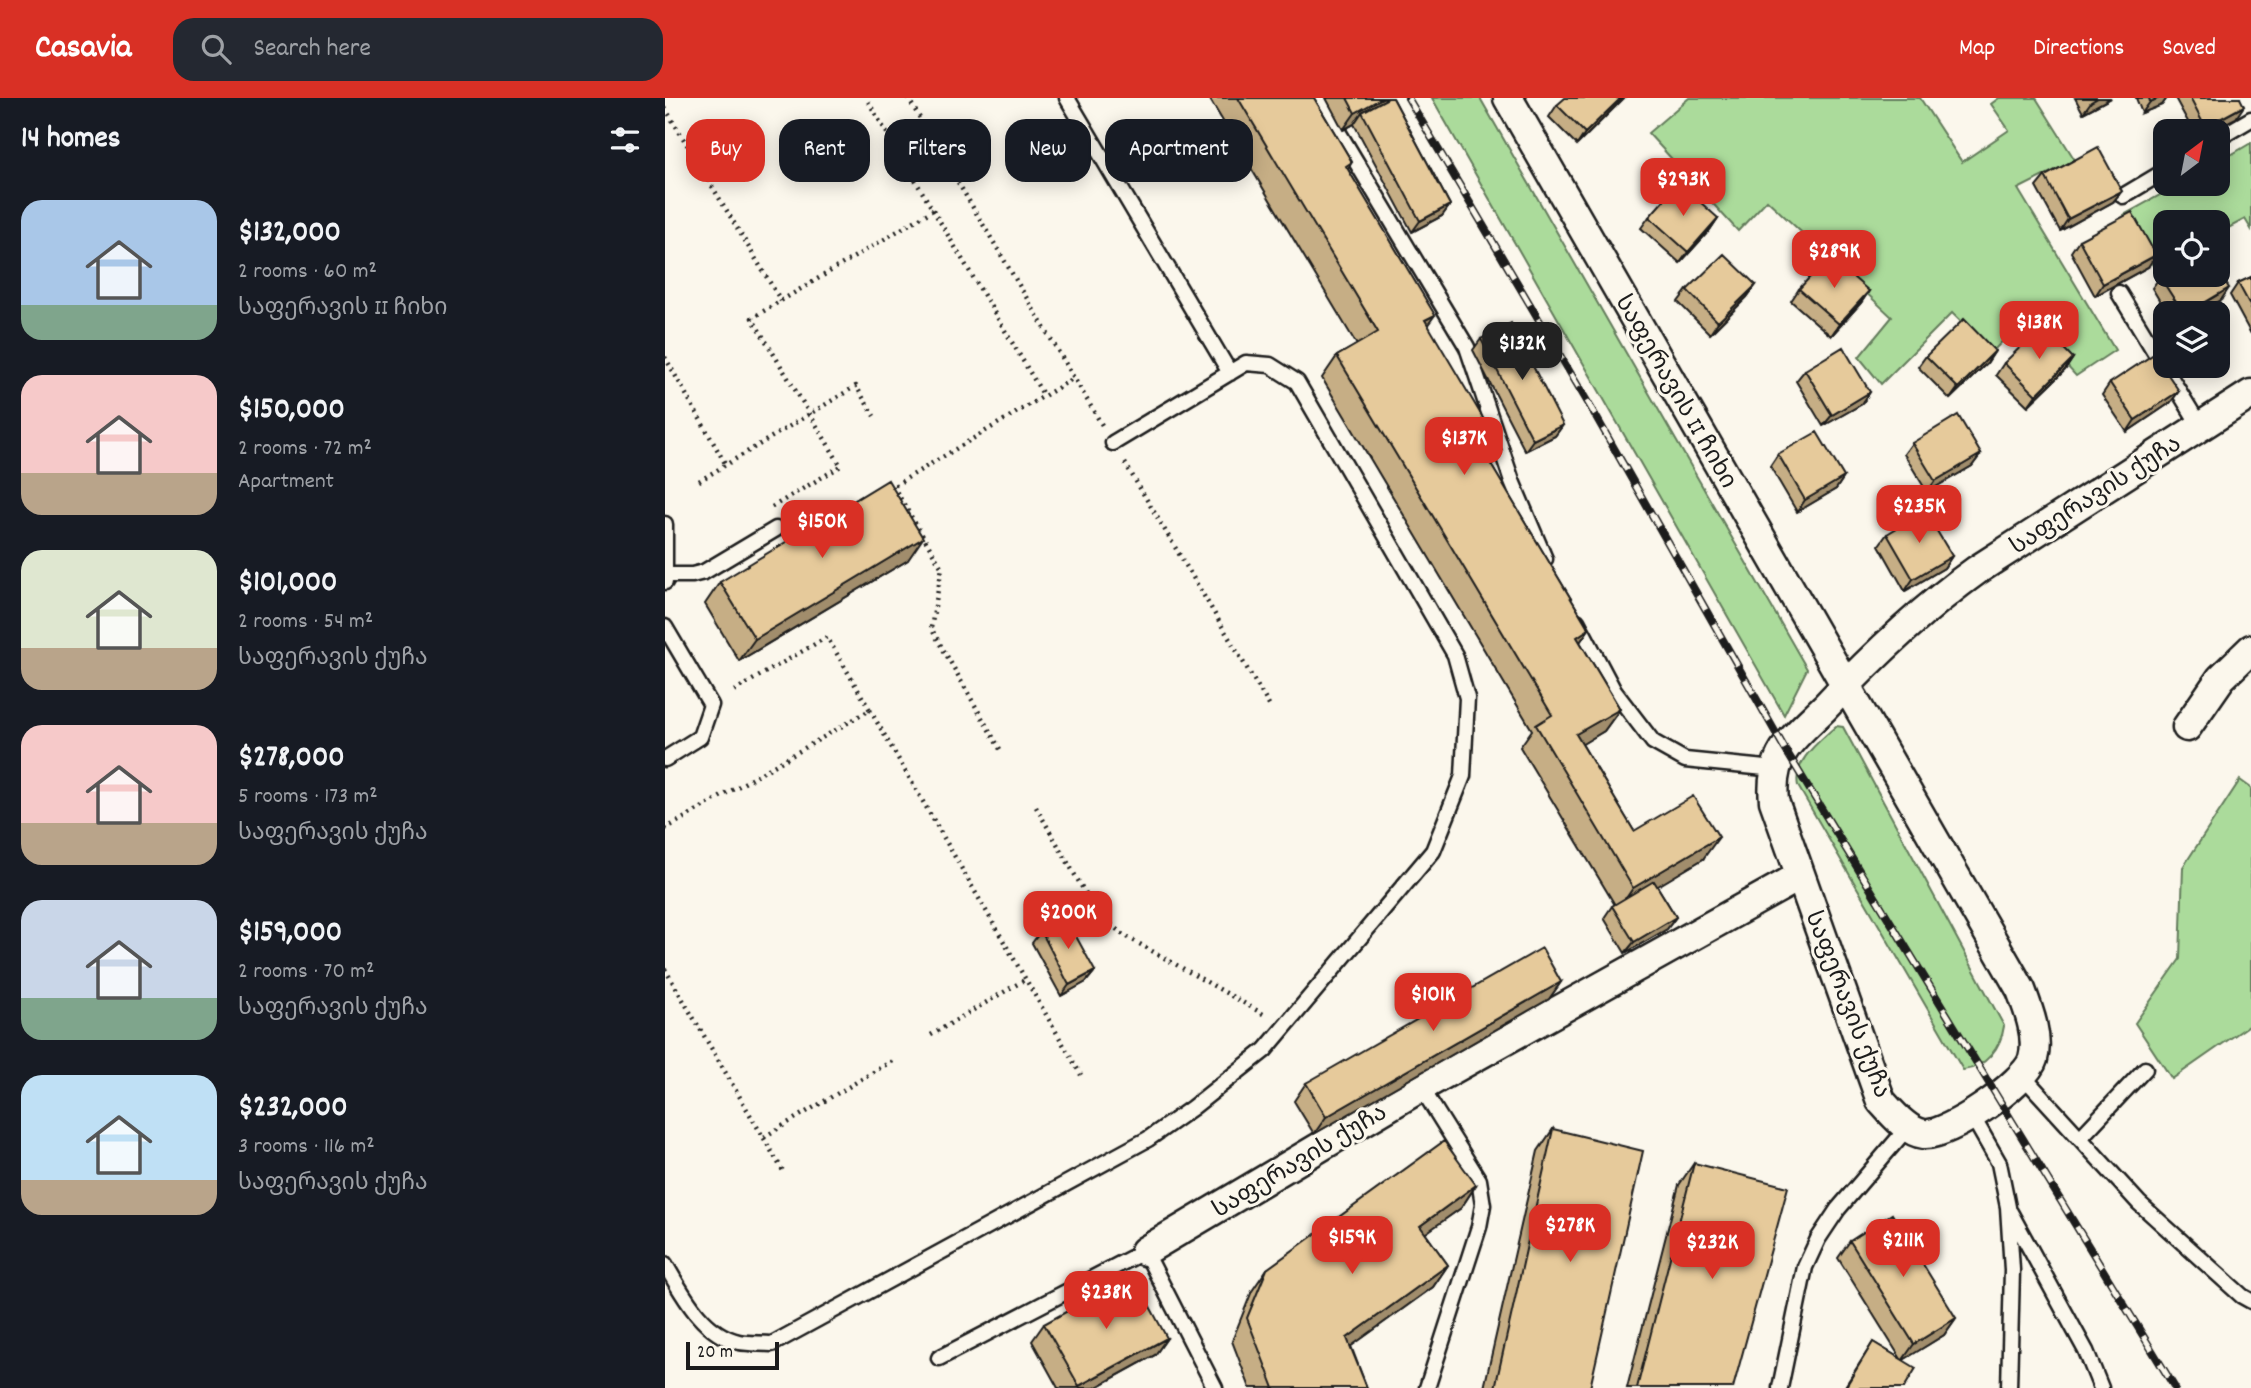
<!DOCTYPE html>
<html lang="en">
<head>
<meta charset="utf-8">
<style>
  :root { --surface:#171b24; --page:#242831; --text:#f1f3f6; --muted:#9ea1a6; --accent:#d93025 }
  body { margin:0; font-family:Dekko,"Noto Sans Georgian",sans-serif; background:var(--page); color:var(--text); height:100vh; display:flex; flex-direction:column; font-size:26px; white-space:nowrap }
  * { box-sizing:border-box; margin:0 }
  p { font-size:23px; color:var(--muted) }
  .icon { flex:none; width:38px; height:38px; fill:none; stroke:currentColor; stroke-width:2; stroke-linecap:round; stroke-linejoin:round }
  .map { position:relative; flex:1; overflow:hidden }
  .side { display:flex; flex-direction:column; background:var(--surface); width:665px }
  .side>* { flex:none }
  .hud { position:absolute; left:21px; top:21px; width:665px; height:63px; display:flex; gap:14px }
  .needle { width:46px; rotate:32deg }
  .fabs { position:absolute; left:1488px; top:21px; display:grid; gap:14px }
  .fabs a { display:grid; place-items:center; width:77px; height:77px; border-radius:14px; background:var(--surface); box-shadow:0 4px 18px #0003; font-size:35px }
  .scale { position:absolute; left:21px; bottom:18px; width:93px; box-sizing:border-box; padding-left:7px; border:4px solid #1c1c1c; border-top:0; font-size:19px; line-height:24px; white-space:nowrap; color:#1c1c1c; -webkit-text-stroke:5px #fbf7ec; paint-order:stroke }
  .price { position:absolute; translate:-50% -60px; padding:0 16px; border-radius:14px; background:var(--accent); color:#fff; font-size:23px; line-height:46px; filter:drop-shadow(0 2px 4px #0008) }
  .price::after { content:''; position:absolute; left:50%; top:42px; width:21px; height:16px; margin-left:-10px; background:inherit; clip-path:polygon(0 0,100% 0,50% 100%) }
  .price.selected { background:#222; color:#fff }
  ul { padding:0; list-style:none }
  li { display:flex; align-items:center; gap:21px; height:175px; padding:0 21px }
  li span { display:grid; place-items:center; flex:none; width:196px; height:140px; border-radius:21px; color:#555 }
  li>.icon { margin-inline-start:auto }
  span .icon { width:84px; height:84px; fill:#fffc; stroke-width:1 }
  li b { font-size:30px }
  h2 { display:flex; justify-content:space-between; align-items:center; height:84px; padding:0 21px; font-size:30px }
  .chip { padding:0 24px; border-radius:21px; background:var(--surface); box-shadow:0 4px 18px #0003; font-size:24px; line-height:63px }
  .chip.selected { background:var(--accent); color:#fff }
  header { display:flex; align-items:center; gap:42px; box-sizing:border-box; height:98px; padding:0 35px; background:var(--accent); color:#fff }
  header strong { font-size:33px }
  nav { display:flex; gap:38px; margin-inline-start:auto; font-size:24px }
  .search { width:490px; height:63px; background:var(--page); display:flex; align-items:center; gap:18px; box-sizing:border-box; padding:0 24px; border-radius:21px; color:var(--muted); font-size:26px }
  main { display:flex; flex:1; min-height:0 }
  .map>svg:first-child { display:block }
</style>
</head>
<body>
<header>
<strong>Casavia</strong>
<div class="search"><svg class="icon" aria-label="search" viewBox="0 0 24 24"><circle cx="10" cy="10" r="6"/><path d="M15 15l6 6"/></svg>Search here</div>
<nav><a>Map</a><a>Directions</a><a>Saved</a></nav>
</header>
<main>
<section class="side">
<h2>14 homes<svg class="icon" aria-label="filters" viewBox="0 0 24 24"><path d="M4 7h16M4 17h16"/><circle cx="9" cy="7" r="2"/><circle cx="15" cy="17" r="2"/></svg></h2>
<ul>
<li><span style="background:linear-gradient(#a9c7e8 75%,#7fa58c 0)"><svg class="icon" aria-label="home" viewBox="0 0 24 24"><path d="M3 11l9-7 9 7M6 9v11h12V9"/></svg></span><div><b>$132,000</b><p>2 rooms · 60 m²</p><p>საფერავის II ჩიხი</p></div></li>
<li><span style="background:linear-gradient(#f6c9c9 70%,#b9a48a 0)"><svg class="icon" aria-label="home" viewBox="0 0 24 24"><path d="M3 11l9-7 9 7M6 9v11h12V9"/></svg></span><div><b>$150,000</b><p>2 rooms · 72 m²</p><p>Apartment</p></div></li>
<li><span style="background:linear-gradient(#dfe7d0 70%,#b9a48a 0)"><svg class="icon" aria-label="home" viewBox="0 0 24 24"><path d="M3 11l9-7 9 7M6 9v11h12V9"/></svg></span><div><b>$101,000</b><p>2 rooms · 54 m²</p><p>საფერავის ქუჩა</p></div></li>
<li><span style="background:linear-gradient(#f6c9c9 70%,#b9a48a 0)"><svg class="icon" aria-label="home" viewBox="0 0 24 24"><path d="M3 11l9-7 9 7M6 9v11h12V9"/></svg></span><div><b>$278,000</b><p>5 rooms · 173 m²</p><p>საფერავის ქუჩა</p></div></li>
<li><span style="background:linear-gradient(#c9d6e8 70%,#7fa58c 0)"><svg class="icon" aria-label="home" viewBox="0 0 24 24"><path d="M3 11l9-7 9 7M6 9v11h12V9"/></svg></span><div><b>$159,000</b><p>2 rooms · 70 m²</p><p>საფერავის ქუჩა</p></div></li>
<li><span style="background:linear-gradient(#bfe0f5 75%,#b9a48a 0)"><svg class="icon" aria-label="home" viewBox="0 0 24 24"><path d="M3 11l9-7 9 7M6 9v11h12V9"/></svg></span><div><b>$232,000</b><p>3 rooms · 116 m²</p><p>საფერავის ქუჩა</p></div></li>
</ul>
</section>
<div class="map">
<svg width="1586" height="1290" viewBox="0 0 1586 1290">
  <rect width="100%" height="100%" fill="#fbf7ec"/>
  <filter id="ink" filterUnits="userSpaceOnUse"><feTurbulence type="fractalNoise" baseFrequency=".0143" numOctaves="2"/><feDisplacementMap in="SourceGraphic" scale="14" xChannelSelector="R" yChannelSelector="G"/><feConvolveMatrix kernelMatrix="1 2 1 2 8 2 1 2 1" color-interpolation-filters="sRGB"/></filter>
  <g filter="url(#ink)">
    <path fill="#abdb9b" stroke="#647c5c" stroke-width="2" d="M767,0h48l327,571 -23,46z
      M1024,0h231l42,64 47,-32 -18,-26 8,-6h37l39,62 -57,29 97,161 -39,26 -52,-57 -32,33 -40,-39 -71,71 -22,-27 33,-40 -125,-117 -29,31 -90,-98z
      M1586,45v86l-6,-10 -28,15v-12h-52v42l-10,5 -31,-54 56,-31h37v-21z
      M1171,628l7,1 161,299c-3,21 -18,42 -41,44l-165,-284c-5,-26 21,-44 38,-60z
      M1575,682l11,8v236l-79,55 -37,-56 45,-64 3,-92z"/>
    <g fill="none" stroke-linecap="round" stroke-linejoin="round">
      <g stroke="#1c1c1c" stroke-width="19">
        <path id="lane" d="M402,0l163,275
          M653,0l149,249 45,134 33,78
          M1552,41l34,-20
          M1458,98l42,-25
          M1454,195l81,133
          M0,426v58
          M0,477h27l12,-3 72,-43
          M912,523l37,70 39,51 32,18 90,9
          M0,529l46,78 -11,32 -35,22
          M1358,978l116,127 103,93 9,5
          M756,989l58,93 4,25 -4,22 -52,161
          M1306,1016l28,49 9,44 4,63 -3,118
          M1415,1040l65,-69
          M1345,1114l76,139 15,37
          M0,1166c17,29 37,70 74,78 10,2 22,1 33,2l376,-205 44,-31 73,-58 168,-199 30,-75 4,-78 -12,-43 -158,-273 -27,-17 -24,-2 -133,80
          M274,1260l206,-107 70,137
          M1115,1290l25,-121 13,-28 20,-30 71,-83"/>
      </g>
      <g stroke="#1c1c1c" stroke-width="33">
        <path id="street" d="M843,0l513,892c8,21 18,47 12,69 -7,24 -86,78 -109,75 -17,-2 -33,-22 -43,-33l-107,-300c-2,-19 0,-35 10,-51 11,-16 28,-30 41,-43 47,-50 96,-97 152,-137l274,-176
          M1522,629l34,-49 30,-29
          M480,1153l276,-164 379,-211"/>
      </g>
      <path stroke="#1c1c1c" stroke-width="4.5" stroke-dasharray="2 5" stroke-linecap="butt" d="M243,0l194,327
        M0,10l116,193
        M268,112l111,186
        M0,259l61,108
        M460,365l145,244
        M34,383l157,-95 18,30
        M228,388l49,82 -11,60 70,123
        M224,391l185,-111
        M107,409l69,-41 -89,-148 181,-108 -67,-112
        M205,612l211,365
        M371,709l59,103 27,24 143,81
        M0,731l205,-119 -43,-73 -97,56
        M0,871l118,202
        M266,937l95,-56
        M99,1039l128,-76"/>
      <use href="#lane" stroke="#fbf7ec" stroke-width="14"/>
      <use href="#street" stroke="#fbf7ec" stroke-width="28"/>
      <g stroke="#1c1c1c" stroke-width="8">
        <path id="rail" d="M743,0l186,315 191,336 390,639"/>
      </g>
      <use href="#rail" stroke="#fbf7ec" stroke-width="5" stroke-dasharray="16" stroke-linecap="butt"/>
    </g>
    <path fill="#c6ae85" stroke="#1c1c1c" stroke-width="2" d="M544,0h105l38,64 -4,7 80,156 63,140 98,164 -9,13 40,67 -16,22 -22,13 52,87 69,28 -46,27 19,31 -9,12 -42,24 -21,-35 8,-12 3,-1 -95,-158 12,-17 -210,-352 15,-22 20,-11z
      M661,0h67l57,107 -8,11 -30,16 -58,-108 -11,6z
      M959,0l-47,47 -28,-28 8,-12z
      M1410,0h36l-28,15z
      M1471,0h31l-5,7 -20,8z
      M1510,0h65l-4,20 -26,13h-17z
      M1380,78l68,26 -53,29 -24,-44z
      M984,119l69,1 -8,12 -30,33 -39,-35z
      M1414,142l69,27 -53,29 -24,-44z
      M1495,179l61,23 -22,13h-32l-15,-25z
      M1586,179v57l-21,-39 8,-12z
      M1091,187l-9,12 -37,37 -32,-32 9,-12z
      M1134,191l70,2 -8,12 -30,33 -40,-35z
      M816,241l82,86 -8,11 -30,15 -52,-101z
      M1330,253l-8,12 -37,36 -32,-32 8,-11z
      M1408,260l-8,12 -37,36 -32,-31 8,-12z
      M1140,272l65,22 -8,12 -39,22 -27,-45z
      M1445,285l69,8 -9,12 -43,29 -25,-37z
      M1247,345l69,11 -9,12 -45,26 -23,-38z
      M1113,356l66,23 -8,12 -39,23 -27,-46z
      M1222,436l65,22 -8,12 -39,23 -26,-46z
      M243,462l-169,101 -34,-57 15,-22z
      M376,833l54,40 -9,11 -25,14 -29,-53z
      M896,884l-12,17 -235,135 -20,-33 12,-18z
      M888,1031l37,259h-106l54,-237z
      M1029,1065l39,225h-106l52,-203z
      M811,1087l-15,23 -36,25 23,32 -15,22 -82,59 16,42h-117l-18,-47 20,-50 15,-22z
      M1185,1143l106,77 -12,17 -41,25 1,28h-60l29,-46 28,17 -63,-101z
      M379,1226l123,14 -12,17 -60,33h-37l-26,-47z"/>
    <path fill="#a18d6c" stroke="#1c1c1c" stroke-width="2" d="M717,0h8l-28,14 -8,12 -11,6 12,-17z
      M956,0h3l-47,47 8,-12z
      M1433,0h13l-28,15 8,-11z
      M1494,0h8l-5,7 -20,8 8,-11z
      M1579,8l-8,12 -26,13h-8l3,-4z
      M1457,93l-9,11 -53,29 8,-12z
      M785,107l-8,11 -30,16 8,-11z
      M1053,120l-8,12 -30,33 8,-11z
      M1491,157l-8,12 -53,29 8,-12z
      M1091,187l-9,12 -37,37 8,-12z
      M1564,190l-8,12 -22,13h-12z
      M1204,193l-8,12 -30,33 8,-12z
      M770,217l-16,22 6,-17z
      M1330,253l-8,12 -37,36 8,-11z
      M1408,260l-8,12 -37,36 8,-11z
      M1514,293l-9,12 -43,29 8,-12z
      M1205,294l-8,12 -39,22 9,-11z
      M898,327l-8,11 -30,15 8,-11z
      M837,352l-15,22v-14z
      M1316,356l-9,12 -45,26 8,-11z
      M1179,379l-8,12 -39,23 8,-12z
      M258,440l-15,22 -169,101 16,-22z
      M1287,458l-8,12 -39,23 8,-12z
      M924,531l-15,22 3,-14z
      M955,611l-16,22 -43,26 15,-23z
      M1054,739l-16,22 -85,51 15,-22z
      M1011,819l-9,12 -42,24 9,-11z
      M430,873l-9,11 -25,14 8,-11z
      M896,884l-12,17 -235,135 12,-17z
      M811,1087l-15,23 -56,40 15,-22z
      M783,1167l-15,22 -101,73 15,-22z
      M1291,1220l-12,17 -42,26 12,-17z
      M502,1240l-12,17 -60,33h-17l1,-2z"/>
    <path fill="#e6ca9b" stroke="#1c1c1c" stroke-width="2" d="M573,0h76l38,64 -6,4 89,149 -10,5 77,130 -15,8 102,171 -12,8 43,72 -44,25 58,97 59,-35 26,41 -86,51 -97,-163 16,-10 -215,-359 41,-24z
      M682,0h35l-27,15z
      M723,0h5l57,107 -30,16 -58,-109z
      M900,0h56l-36,35 -28,-28z
      M1484,0h10l-9,4z
      M1525,0h50l4,8 -39,21z
      M1433,49l24,44 -54,28 -23,-43z
      M1014,85l39,35 -30,34 -39,-35z
      M1467,114l24,43 -53,29 -24,-44z
      M1059,156l32,31 -38,37 -31,-32z
      M1164,158l40,35 -30,33 -40,-35z
      M1552,171l12,19 -42,25h-4l-23,-36 5,-3 52,1z
      M1586,179v30l-13,-24z
      M1299,221l31,32 -37,37 -32,-32z
      M846,225l52,102 -30,15 -52,-101z
      M1377,228l31,32 -37,37 -32,-32z
      M1178,249l27,45 -38,23 -27,-45z
      M1489,256l25,37 -44,29 -25,-37z
      M1293,317l23,39 -46,27 -23,-38z
      M1152,334l27,45 -39,23 -27,-46z
      M223,382l35,58 -168,101 -35,-57z
      M1260,413l27,45 -39,23 -26,-45z
      M989,783l22,36 -42,25 -22,-36z
      M401,820l29,53 -26,14 -28,-54z
      M877,850l19,34 -235,135 -20,-34z
      M888,1031l90,22 -53,237h-95z
      M779,1043l32,44 -56,41 28,39 -101,73 20,50h-93l-27,-70 20,-49z
      M1029,1065l94,24 -55,201h-96z
      M1227,1116l64,104 -42,26 -64,-103z
      M468,1177l34,63 -88,48 -35,-62z
      M1208,1244l43,26 -12,20h-59z"/>
  </g>
  <g text-anchor="middle" stroke-width="6" stroke-linejoin="round" paint-order="stroke">
    <g font-size="24" fill="#1c1c1c" stroke="#fbf7ec">
      <text transform="translate(1012 293) rotate(60)" y="8">საფერავის II ჩიხი</text>
      <text transform="translate(1430 396) rotate(-33)" y="8">საფერავის ქუჩა</text>
      <text transform="translate(1184 906) rotate(69)" y="8">საფერავის ქუჩა</text>
      <text transform="translate(634 1062) rotate(-31)" y="8">საფერავის ქუჩა</text>
    </g>
  </g>
</svg>
<div class="fabs">
<a><svg class="needle" viewBox="-14 -14 28 28"><path d="M0-13l5 13h-10z" fill="#e53935"/><path d="M0 13l5-13h-10z" fill="#9ea1a6"/></svg></a>
<a><svg class="icon" aria-label="locate" viewBox="0 0 24 24"><circle cx="12" cy="12" r="6"/><path d="M12 2v4M12 18v4M2 12h4M18 12h4"/></svg></a>
<a><svg class="icon" aria-label="layers" viewBox="0 0 24 24"><path d="M12 4l9 5-9 5-9-5zM3 14l9 5 9-5"/></svg></a>
</div>
<div class="scale">20 m</div>
<b class="price" style="left:1018px;top:120px">$293K</b>
<b class="price" style="left:1169px;top:192px">$289K</b>
<b class="price" style="left:1374px;top:263px">$138K</b>
<b class="price selected" style="left:857px;top:284px">$132K</b>
<b class="price" style="left:799px;top:379px">$137K</b>
<b class="price" style="left:1254px;top:447px">$235K</b>
<b class="price" style="left:157px;top:462px">$150K</b>
<b class="price" style="left:403px;top:853px">$200K</b>
<b class="price" style="left:768px;top:935px">$101K</b>
<b class="price" style="left:905px;top:1166px">$278K</b>
<b class="price" style="left:687px;top:1178px">$159K</b>
<b class="price" style="left:1238px;top:1181px">$211K</b>
<b class="price" style="left:1047px;top:1183px">$232K</b>
<b class="price" style="left:441px;top:1233px">$238K</b>
<div class="hud">
<a class="chip selected">Buy</a>
<a class="chip">Rent</a>
<a class="chip">Filters</a>
<a class="chip">New</a>
<a class="chip">Apartment</a>
</div>
</div>
</main>
</body>
</html>
